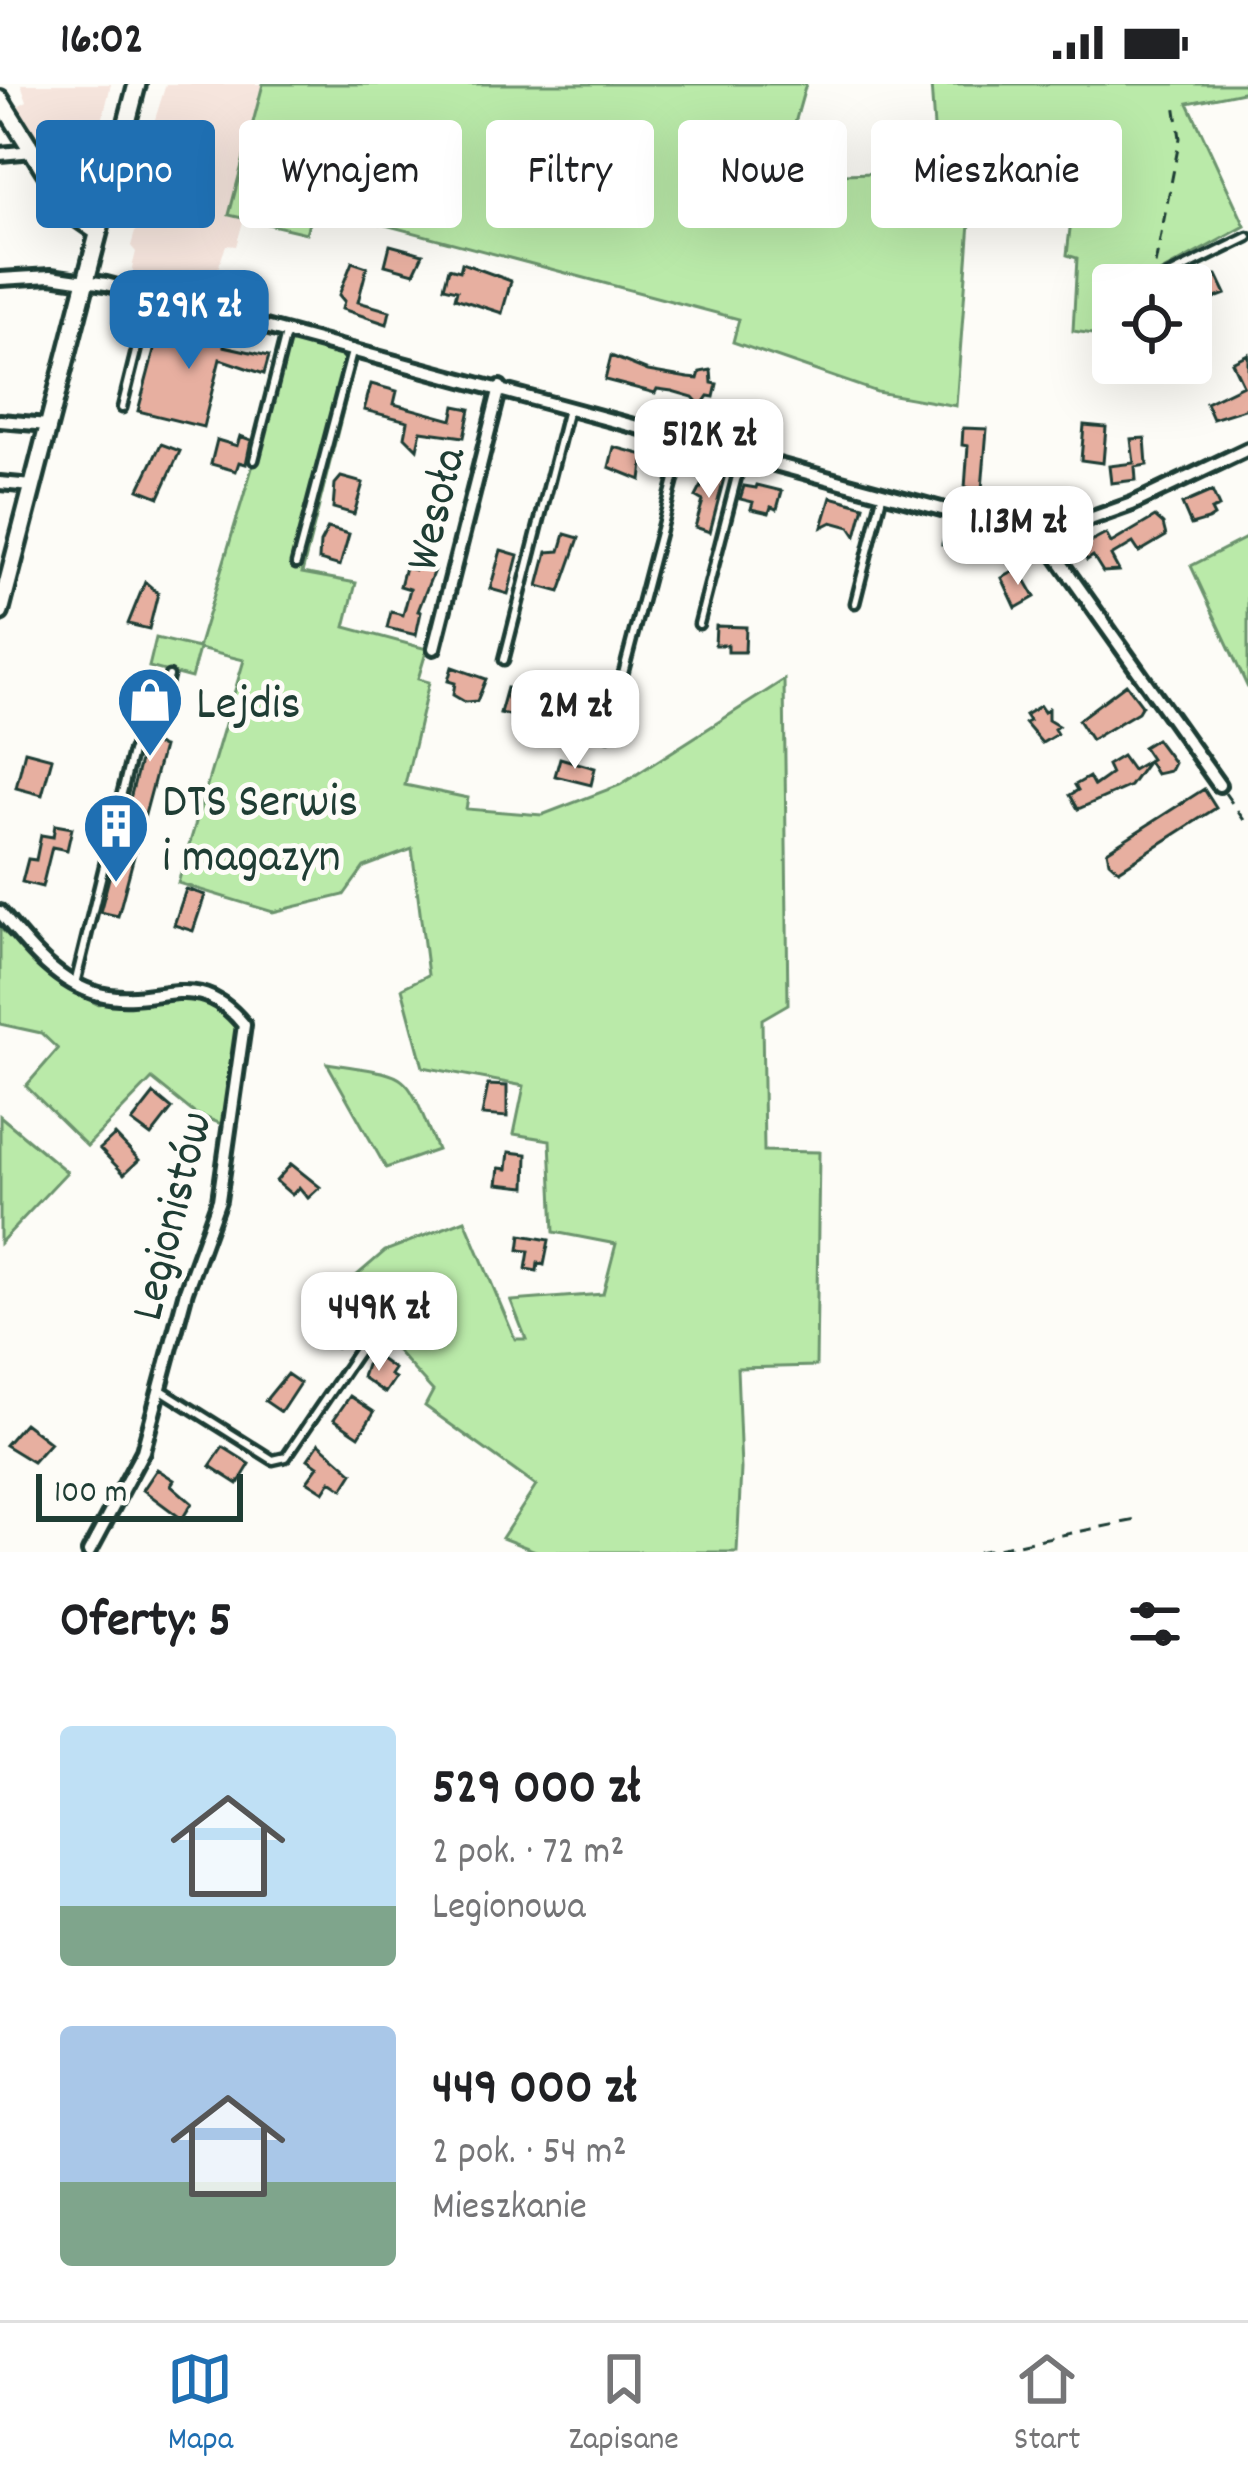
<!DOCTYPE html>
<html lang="pl">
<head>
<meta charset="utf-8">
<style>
  :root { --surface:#fff; --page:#f2f2f2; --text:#202124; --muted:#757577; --line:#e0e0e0; --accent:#1f6fb2 }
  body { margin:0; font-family:Dekko,sans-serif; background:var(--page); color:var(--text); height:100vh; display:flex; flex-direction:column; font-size:45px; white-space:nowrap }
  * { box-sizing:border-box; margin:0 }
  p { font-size:39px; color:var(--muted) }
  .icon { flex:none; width:66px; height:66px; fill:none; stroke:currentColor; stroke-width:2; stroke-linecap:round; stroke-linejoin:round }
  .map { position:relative; height:1468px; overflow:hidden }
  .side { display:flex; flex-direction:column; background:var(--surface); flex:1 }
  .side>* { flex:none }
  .banner { position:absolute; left:36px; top:36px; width:1176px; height:108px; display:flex; gap:24px }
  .fabs { position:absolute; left:1092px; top:180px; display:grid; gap:24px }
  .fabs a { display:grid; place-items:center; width:120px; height:120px; border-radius:12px; background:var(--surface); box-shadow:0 12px 48px #0002; font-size:60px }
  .scale { position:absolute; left:36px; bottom:30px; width:207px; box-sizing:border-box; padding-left:12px; border:6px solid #1f3d34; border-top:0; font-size:33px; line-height:42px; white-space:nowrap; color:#1f3d34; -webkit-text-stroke:9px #fdfcf7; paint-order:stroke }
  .price { position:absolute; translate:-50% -102px; padding:0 27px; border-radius:24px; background:#fff; color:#222; font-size:39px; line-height:78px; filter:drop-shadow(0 3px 6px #0008) }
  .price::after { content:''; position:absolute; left:50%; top:72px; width:36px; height:27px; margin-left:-18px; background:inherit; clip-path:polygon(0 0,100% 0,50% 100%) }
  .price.current { background:var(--accent); color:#fff }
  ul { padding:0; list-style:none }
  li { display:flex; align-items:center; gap:36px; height:300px; padding:0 60px }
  li span { display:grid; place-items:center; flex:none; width:336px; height:240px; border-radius:12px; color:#555 }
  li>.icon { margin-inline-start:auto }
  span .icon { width:144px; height:144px; fill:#fffc; stroke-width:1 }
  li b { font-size:51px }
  h2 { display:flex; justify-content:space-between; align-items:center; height:144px; padding:0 60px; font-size:51px }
  .tag { padding:0 42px; border-radius:12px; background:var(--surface); box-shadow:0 12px 48px #0002; font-size:42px; line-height:108px }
  .tag.current { background:var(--accent); color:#fff }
  .status { display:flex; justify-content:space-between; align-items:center; height:84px; padding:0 60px; background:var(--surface); direction:ltr }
  .status svg { height:33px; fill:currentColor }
  .dock { display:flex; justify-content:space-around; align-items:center; height:168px; border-top:3px solid var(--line); background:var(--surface); font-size:33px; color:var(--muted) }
  .dock a { display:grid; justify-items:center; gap:6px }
  .dock .current { color:var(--accent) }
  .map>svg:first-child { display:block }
</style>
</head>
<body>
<div class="status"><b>16:02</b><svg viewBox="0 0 49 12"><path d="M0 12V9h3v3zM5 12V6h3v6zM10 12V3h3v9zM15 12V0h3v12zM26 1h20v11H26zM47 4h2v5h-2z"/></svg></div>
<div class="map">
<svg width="1248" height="1468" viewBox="0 0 1248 1468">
  <rect width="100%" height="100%" fill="#fdfcf7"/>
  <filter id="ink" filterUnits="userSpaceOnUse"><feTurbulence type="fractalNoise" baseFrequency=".00833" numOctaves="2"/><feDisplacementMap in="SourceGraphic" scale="24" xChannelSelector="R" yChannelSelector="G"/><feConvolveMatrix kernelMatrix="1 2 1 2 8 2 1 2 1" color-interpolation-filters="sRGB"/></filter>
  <g filter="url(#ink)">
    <path fill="#f6e5dd" d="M21,0h90l-23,96 -9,9 -12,-1 -49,-82 9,-5z
      M166,0h97l-34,130 15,4 -8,28 -10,-1 -19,56 -69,-19 -6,-14 4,-16 -5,-6 19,-66 -12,-6z"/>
    <path fill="#baeaa9" stroke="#6c946e" stroke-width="3" d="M263,0h543l-26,92 157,-5 -6,-87h317v7l-60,12 57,123 -89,49 4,10h-47v52l-40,-6 4,-73 -10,-3 9,-79 -102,-6 -18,236 -79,-14 -144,-50 6,-23 -425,-113 -8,27 -77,-18z
      M291,254l66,17 -55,218 54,10 -11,44 82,22 -9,30 11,3 -24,103 63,13 -2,11 76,6 78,-30 164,-105 4,324 -26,15 2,132 55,1 -3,214 -79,2 4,101 -4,83h-199l-36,-14 34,-52 -111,-80 8,-15 -92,-102 44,-38 80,-31 50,119h11l-15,-38 92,-7 13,-50 -62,-12 -4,-92 -36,-6 10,-48 -101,-19 -21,-79 26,-13 -16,-126 -48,18 -20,28 -71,17 -95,-29 66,-223 -45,-11 -8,29 -42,-11 7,-29 42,10z
      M1248,453v151l-57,-122z
      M0,844l59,56 38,20 81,-9 24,3 29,22 8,15 -13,91 -32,-13 -42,-34 -65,67 -61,-60 32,-37 -17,-16 -41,-9z
      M327,979c88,14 76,4 110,87l-51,18z
      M0,1032l67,56 -67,71z"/>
    <path fill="#e7afa0" stroke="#1f3d34" stroke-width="3" d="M390,161l33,9 -9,19 -29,-8z
      M352,178l15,5 -9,35 32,9 -3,13 -45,-15 2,-8 -5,-6z
      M462,179l49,18 -9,32 -47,-15 2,-8 -13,-3 5,-19 11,3z
      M1208,191h9l9,19 -35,13v-24z
      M162,237l64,16 -2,9 45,10 -5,18 -44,-15 -17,68 -65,-16z
      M1248,270v54l-35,11 -7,-16 37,-18 -11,-23z
      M611,272l37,15 40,7 10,1 2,-7 11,-2 1,13 5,1 -3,13 -6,-1 -7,10 -8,-9 -21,-6 -15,-2 -2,4 -50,-13z
      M371,300l26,7 -3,13 58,16 3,-14 15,3 -6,28 -43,-6 -4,18 -12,-12 3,-16 -44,-11z
      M1084,341l22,2 -3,36 -22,-3z
      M963,344l24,1 -5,60 -17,-1 3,-42 -6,-1z
      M240,352l11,4 -5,24 -7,-2 -3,9 -25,-7 6,-24 20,6z
      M1145,354l2,27 -12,2 1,13 -25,3 -2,-17 25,-3 -3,-24z
      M161,360l19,7 -21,46 -20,-8z
      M614,363l30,8 -3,25 -32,-13z
      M708,390l16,4 -14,54 -15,-5 8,-26 -7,-4z
      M341,393l22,6 -9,31 -21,-6 2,-24z
      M757,401l25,6 -5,18 -6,-2 -2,6 -18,-4 2,-7 -13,-3 4,-13 12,2z
      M1212,407l7,16 -8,3 3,6 -6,4 -17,5 -9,-21z
      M831,413l33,9 -8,30 -6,-9 -18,-5 -10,5z
      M1155,433l8,7 3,12 -27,16 -6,-9 -22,13 8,15 -16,1 -10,-16 -6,4 -7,-12 26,-14 5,9z
      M328,444l21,6 -9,32 -21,-6 1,-17z
      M946,444l60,15 -4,14 -60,-13z
      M565,450l14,4 -19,54 -22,-6 9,-34 13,-1z
      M501,466l17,5 -10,39 -18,-5z
      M416,481l18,5 -16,41 3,1 -5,23 -29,-7 4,-16 12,3 7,-26 -10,-3 5,-19 10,3z
      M1019,485l16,28 -19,11 -14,-30z
      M145,498l13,11 -9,36 -21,-5z
      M716,542l30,1 -1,25h-17v-7h-13z
      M452,583l34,12 -9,22 -12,1 -12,-7 2,-12 -7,-2z
      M1126,600l16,21 -4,7 -47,28 -13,-20z
      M507,604l33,5 -7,27 -33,-7z
      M1040,622l4,6 4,-3v11l10,6 -4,3 3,5 -15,9 -17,-20 4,-2 -4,-6z
      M1156,655l18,24 -4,8 -14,3 -8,-13 -18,25 -52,23 -8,-14 8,-5 -3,-5 14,-8 5,9 17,-12 -4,-9 15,-9 10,14 19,-11 -8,-12z
      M145,658l18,5 -45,169 -18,-4z
      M25,667l27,7 -10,37 -26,-7z
      M560,674l35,10 -4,17 -36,-9z
      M1204,705l12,19 -97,62 -10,-9 -2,-10z
      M55,741l17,3 -5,22 -15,-3 -10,40 -20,-5 6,-23 8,1 5,-25 12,2z
      M186,805l19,6 -12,36 -19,-6z
      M488,1001l19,1v31l-25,-2z
      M154,1010l18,15 -21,27 -19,-14z
      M115,1051l24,25 -15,14 -24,-25z
      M509,1068l18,2 -1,33 -29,-3 2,-16 8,1z
      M291,1080l29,23 -12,11 -9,-11 -7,8 -16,-14z
      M521,1151l28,5 -5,25 -6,-2 -1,8 -11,-2 3,-18 -10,-1z
      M342,1223l11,8 -17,33 -10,-4 -8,-13z
      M377,1273l17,12 -4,6 5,3 -10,15 -23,-16 4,-12z
      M287,1290l13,9 -19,29 -16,-11z
      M350,1312l24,16 -15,24 -25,-17z
      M24,1339l26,20 -17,19 -28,-17z
      M319,1359l34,30 -10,16 -12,-8 -7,11 -17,-11 11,-15 -10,-7z
      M223,1363l27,17 -12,20 -28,-18z
      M157,1385l17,11 -3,5 21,18 -10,16 -39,-29z"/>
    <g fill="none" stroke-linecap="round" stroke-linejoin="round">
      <g stroke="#1f3d34" stroke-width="15">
        <path id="lane" d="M1164,194l84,-41
          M122,324l28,-113
          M254,376l32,-126
          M296,480l57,-216
          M855,519l27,-107
          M699,540l43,-167
          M504,576l64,-251
          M607,651l77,-294
          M75,900l57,-232 9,-20 17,-15 11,-41
          M160,1305l113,71 13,-3 85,-125"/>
      </g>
      <g stroke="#1f3d34" stroke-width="20">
        <path id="street" d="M0,70l33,-3
          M0,195l51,-3 55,8 936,252 90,-32 116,-55
          M0,337l48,4
          M0,399l32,3
          M1042,452l177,249
          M434,564l66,-261
          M0,828c27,33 56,71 99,82 58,15 96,-30 145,31l-25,175 -33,91 -43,160 -54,101"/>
      </g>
      <g stroke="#1f3d34" stroke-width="24">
        <path id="secondary" d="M0,15l72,115 26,18
          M0,528l137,-528"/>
      </g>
      <path stroke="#1f3d34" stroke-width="3" stroke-dasharray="12 9" stroke-linecap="butt" d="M1151,201l29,-147 -5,-35
        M1225,709l23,33
        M978,1468l163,-33"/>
      <use href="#lane" stroke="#fdfcf7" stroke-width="6"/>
      <use href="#street" stroke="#fdfcf7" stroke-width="10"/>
      <use href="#secondary" stroke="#fdfcf7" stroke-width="15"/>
    </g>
  </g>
  <defs>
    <g id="shop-pin" transform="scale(3.45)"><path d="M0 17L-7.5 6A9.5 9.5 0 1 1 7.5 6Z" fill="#1f6fb2" stroke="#fdfcf7"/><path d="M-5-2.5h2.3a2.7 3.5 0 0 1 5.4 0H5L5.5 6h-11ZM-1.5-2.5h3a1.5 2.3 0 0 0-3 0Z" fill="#fff"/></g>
    <g id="building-pin" transform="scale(3.45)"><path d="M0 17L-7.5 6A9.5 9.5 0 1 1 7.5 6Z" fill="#1f6fb2" stroke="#fdfcf7"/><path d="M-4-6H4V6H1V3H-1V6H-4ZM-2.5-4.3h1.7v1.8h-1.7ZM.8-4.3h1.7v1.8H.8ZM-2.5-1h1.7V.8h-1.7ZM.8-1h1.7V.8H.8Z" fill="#fff"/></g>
  </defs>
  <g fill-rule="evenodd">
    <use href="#shop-pin" x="150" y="616"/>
    <use href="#building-pin" x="116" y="742"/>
  </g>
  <g text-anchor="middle" stroke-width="10" stroke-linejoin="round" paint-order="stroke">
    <g font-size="48" fill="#1f3d34" stroke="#fdfcf7">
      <text transform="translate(432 424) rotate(-76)" y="17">Wesoła</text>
      <text transform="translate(168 1131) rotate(-76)" y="17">Legionistów</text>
    </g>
    <g font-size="48" fill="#1f3d34" stroke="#fdfcf7" text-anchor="start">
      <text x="196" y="633">Lejdis</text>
      <text x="162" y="731">DTS Serwis<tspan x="162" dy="55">i magazyn</tspan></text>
    </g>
  </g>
</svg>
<div class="fabs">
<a><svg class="icon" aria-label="locate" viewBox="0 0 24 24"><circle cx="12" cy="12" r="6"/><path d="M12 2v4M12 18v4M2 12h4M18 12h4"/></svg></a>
</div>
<div class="scale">100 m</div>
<b class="price current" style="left:189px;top:288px">529K zł</b>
<b class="price" style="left:709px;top:417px">512K zł</b>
<b class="price" style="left:1018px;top:504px">1.13M zł</b>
<b class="price" style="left:575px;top:688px">2M zł</b>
<b class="price" style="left:379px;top:1290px">449K zł</b>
<div class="banner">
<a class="tag current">Kupno</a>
<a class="tag">Wynajem</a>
<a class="tag">Filtry</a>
<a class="tag">Nowe</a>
<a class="tag">Mieszkanie</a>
</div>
</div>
<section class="side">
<h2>Oferty: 5<svg class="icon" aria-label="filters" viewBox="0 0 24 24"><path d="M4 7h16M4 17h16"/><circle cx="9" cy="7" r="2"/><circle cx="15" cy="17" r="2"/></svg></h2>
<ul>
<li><span style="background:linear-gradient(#bfe0f5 75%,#7fa58c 0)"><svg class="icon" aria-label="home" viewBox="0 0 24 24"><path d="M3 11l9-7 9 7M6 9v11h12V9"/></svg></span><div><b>529 000 zł</b><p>2 pok. · 72 m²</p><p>Legionowa</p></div></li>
<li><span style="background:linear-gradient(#a9c7e8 65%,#7fa58c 0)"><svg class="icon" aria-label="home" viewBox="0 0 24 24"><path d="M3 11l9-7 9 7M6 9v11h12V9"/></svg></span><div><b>449 000 zł</b><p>2 pok. · 54 m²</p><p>Mieszkanie</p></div></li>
</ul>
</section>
<nav class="dock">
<a class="current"><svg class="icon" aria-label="map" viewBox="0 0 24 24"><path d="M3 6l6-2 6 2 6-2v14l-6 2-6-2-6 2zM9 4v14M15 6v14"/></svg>Mapa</a>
<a><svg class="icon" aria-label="saved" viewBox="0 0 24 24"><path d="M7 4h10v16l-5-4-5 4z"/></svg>Zapisane</a>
<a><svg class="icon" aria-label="home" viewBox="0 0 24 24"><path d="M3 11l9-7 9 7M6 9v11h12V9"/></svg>Start</a>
</nav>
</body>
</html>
